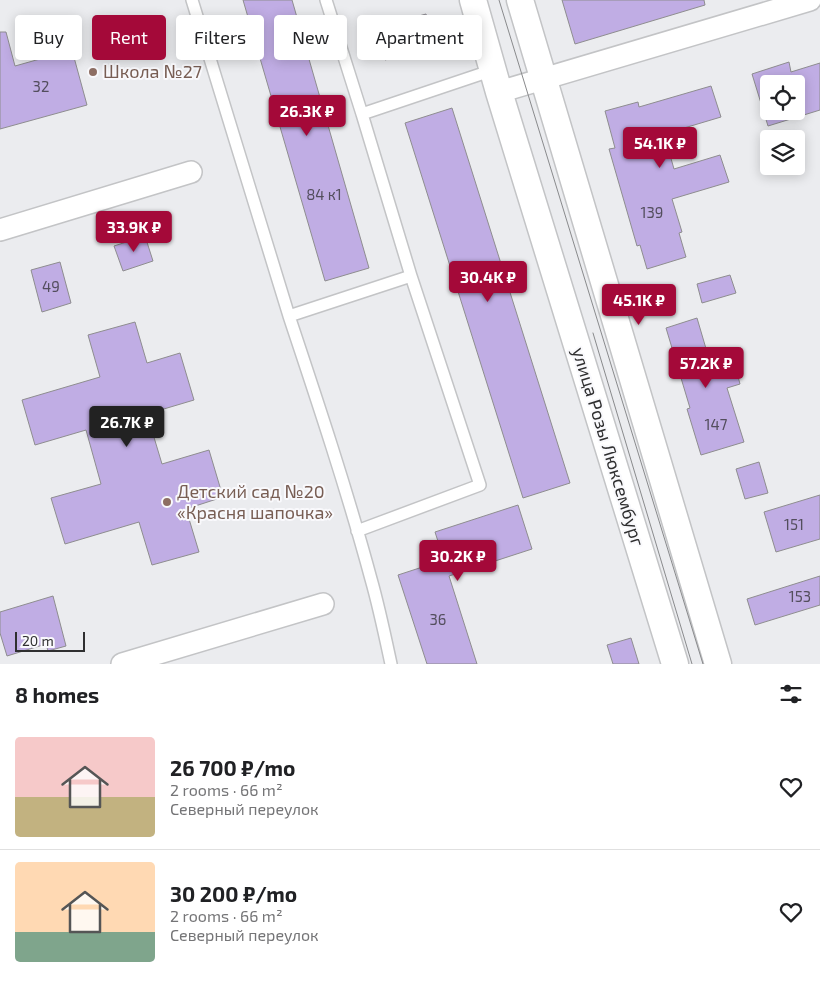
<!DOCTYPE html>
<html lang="en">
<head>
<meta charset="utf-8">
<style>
  :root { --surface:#fff; --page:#f2f2f2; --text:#202124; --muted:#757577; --line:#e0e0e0; --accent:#a40939 }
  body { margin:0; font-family:"Exo 2",sans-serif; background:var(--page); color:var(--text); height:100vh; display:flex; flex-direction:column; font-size:19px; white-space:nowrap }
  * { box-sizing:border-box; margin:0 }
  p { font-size:16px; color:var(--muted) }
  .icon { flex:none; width:28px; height:28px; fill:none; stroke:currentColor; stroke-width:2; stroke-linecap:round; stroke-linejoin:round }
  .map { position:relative; height:664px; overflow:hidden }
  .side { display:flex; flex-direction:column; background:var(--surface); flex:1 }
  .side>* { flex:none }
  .banner { position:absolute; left:15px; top:15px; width:500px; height:45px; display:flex; gap:10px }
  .tools { position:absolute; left:760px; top:75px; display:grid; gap:10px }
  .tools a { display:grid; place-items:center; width:45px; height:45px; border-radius:5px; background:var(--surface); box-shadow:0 2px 12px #0003; font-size:25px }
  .scale { position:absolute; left:15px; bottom:12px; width:70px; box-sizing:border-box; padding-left:5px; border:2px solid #2f2f30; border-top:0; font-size:14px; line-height:18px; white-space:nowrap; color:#2f2f30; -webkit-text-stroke:4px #f9f9fc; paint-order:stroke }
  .price { position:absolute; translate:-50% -42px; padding:0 11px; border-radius:5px; background:var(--accent); color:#fff; font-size:16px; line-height:32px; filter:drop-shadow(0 1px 2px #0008) }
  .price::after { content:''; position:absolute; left:50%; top:30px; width:15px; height:11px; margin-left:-8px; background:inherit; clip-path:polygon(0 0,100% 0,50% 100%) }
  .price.current { background:#222; color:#fff }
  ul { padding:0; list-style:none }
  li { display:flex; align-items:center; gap:15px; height:125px; padding:0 15px }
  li+li { border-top:1px solid var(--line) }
  li span { display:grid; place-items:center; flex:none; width:140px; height:100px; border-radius:5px; color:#555 }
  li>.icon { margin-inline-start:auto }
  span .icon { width:60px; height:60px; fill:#fffc; stroke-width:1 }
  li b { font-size:21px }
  h2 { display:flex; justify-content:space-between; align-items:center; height:60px; padding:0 15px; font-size:21px }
  .pill { padding:0 18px; border-radius:5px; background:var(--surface); box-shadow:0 2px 12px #0003; font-size:18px; line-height:45px }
  .pill.current { background:var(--accent); color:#fff }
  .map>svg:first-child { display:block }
</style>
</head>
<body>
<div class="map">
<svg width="820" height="664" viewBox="0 0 820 664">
  <rect width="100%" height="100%" fill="#ebecef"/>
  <path fill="#c0ade4" stroke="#8e8d8f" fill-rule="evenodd" d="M243,0h49l77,268 -44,13z
    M562,0h142l1,5 -130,39z
    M426,14l9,31 -50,15 -9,-32z
    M0,32h6l9,34 57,-16 15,55 -87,24z
    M789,62l2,10 29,-9v47l-52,16 -16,-52zM769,84h27v27h-27z
    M711,86l10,31 -57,17 10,35 46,-14 9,27 -57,17 10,33 -3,1 7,24 -39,12 -7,-24 -3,1 -28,-97 6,-1 -10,-37 33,-9 1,5z
    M452,108l118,375 -47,15 -118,-375z
    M145,236l8,25 -30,10 -9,-25z
    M60,262l11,41 -29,9 -11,-42z
    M730,275l6,18 -34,10 -5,-19z
    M697,318l15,51 22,-7 6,22 -13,4 17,54 -43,13 -14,-46 3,-1 -24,-80z
    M135,322l12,41 33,-10 14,47 -47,14 15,50 47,-14 14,47 -37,12 13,43 -47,13 -13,-43 -74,22 -14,-46 50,-14 -15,-54 -51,15 -13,-45 78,-23 -12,-42z
    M759,462l9,31 -23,6 -9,-30z
    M820,495v44l-44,13 -12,-40z
    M518,505l14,44 -83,27 28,88h-50l-29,-89 46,-15 -9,-28z
    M820,576v29l-65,20 -8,-26z
    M53,596l13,50 -18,5 -2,-7 -39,12 -7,-23v-21z
    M631,638l8,26h-26l-6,-19z"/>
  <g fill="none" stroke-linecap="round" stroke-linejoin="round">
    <g stroke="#c3c4c6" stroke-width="14">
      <path id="service" d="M192,0l97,316
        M326,0l36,114
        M357,531l123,-46 -69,-209
        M391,664c-6,-28 -12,-57 -20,-85 -24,-89 -53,-176 -82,-263l122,-40 -49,-162 131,-44"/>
    </g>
    <g stroke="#c3c4c6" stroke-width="24">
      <path id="minor" d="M499,92l311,-92
        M0,230l191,-58
        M122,664l201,-60"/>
    </g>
    <g stroke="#c3c4c6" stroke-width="29">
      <path id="tertiary" d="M473,0l26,92 176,572
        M520,0l198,664"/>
    </g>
    <use href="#service" stroke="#fff" stroke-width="11"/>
    <use href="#minor" stroke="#fff" stroke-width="21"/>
    <use href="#tertiary" stroke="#fff" stroke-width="26"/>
    <path stroke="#898a8c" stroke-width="1" d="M499,0l204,664
      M593,333l99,331"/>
  </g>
  <g fill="#8d6e63" stroke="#f9f9fc" stroke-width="2">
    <circle cx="93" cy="72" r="5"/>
    <circle cx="167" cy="502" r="5"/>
  </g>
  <g text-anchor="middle" stroke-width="4" stroke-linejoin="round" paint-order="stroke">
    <g font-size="15" fill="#534e5d">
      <text x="41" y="92">32</text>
      <text x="324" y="200">84 к1</text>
      <text x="652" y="218">139</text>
      <text x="51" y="292">49</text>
      <text x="716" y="430">147</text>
      <text x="794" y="530">151</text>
      <text x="800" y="602">153</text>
      <text x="438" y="625">36</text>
    </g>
    <g font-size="18" fill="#785e54" stroke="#f9f9fc" text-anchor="start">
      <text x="103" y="78">Школа №27</text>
      <text x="177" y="498">Детский сад №20<tspan x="177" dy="21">«Красня шапочка»</tspan></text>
    </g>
    <g font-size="18" fill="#2f2f30" stroke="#f9f9fc">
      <text transform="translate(608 447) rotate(73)" y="6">улица Розы Люксембург</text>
    </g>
  </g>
</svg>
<div class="tools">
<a><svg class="icon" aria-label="locate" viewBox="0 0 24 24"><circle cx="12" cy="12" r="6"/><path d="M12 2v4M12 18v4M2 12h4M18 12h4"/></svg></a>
<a><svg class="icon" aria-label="layers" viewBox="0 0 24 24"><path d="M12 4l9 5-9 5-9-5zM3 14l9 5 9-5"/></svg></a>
</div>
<div class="scale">20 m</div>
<b class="price" style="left:307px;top:137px">26.3K ₽</b>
<b class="price" style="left:660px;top:169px">54.1K ₽</b>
<b class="price" style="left:134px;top:253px">33.9K ₽</b>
<b class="price" style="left:488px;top:303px">30.4K ₽</b>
<b class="price" style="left:639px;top:326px">45.1K ₽</b>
<b class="price" style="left:706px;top:389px">57.2K ₽</b>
<b class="price current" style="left:127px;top:448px">26.7K ₽</b>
<b class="price" style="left:458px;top:582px">30.2K ₽</b>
<div class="banner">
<a class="pill">Buy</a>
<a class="pill current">Rent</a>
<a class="pill">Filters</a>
<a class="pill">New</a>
<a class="pill">Apartment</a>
</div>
</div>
<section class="side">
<h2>8 homes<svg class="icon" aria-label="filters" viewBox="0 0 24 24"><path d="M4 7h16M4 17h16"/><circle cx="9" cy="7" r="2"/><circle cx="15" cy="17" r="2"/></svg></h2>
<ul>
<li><span style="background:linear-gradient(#f6c9c9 60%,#c2b280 0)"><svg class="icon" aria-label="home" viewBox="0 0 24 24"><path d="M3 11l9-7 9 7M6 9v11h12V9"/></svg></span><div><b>26 700 ₽/mo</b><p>2 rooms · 66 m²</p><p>Северный переулок</p></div><svg class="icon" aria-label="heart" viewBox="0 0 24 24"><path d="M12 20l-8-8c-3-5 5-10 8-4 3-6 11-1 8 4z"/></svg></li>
<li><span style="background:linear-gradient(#ffd9b3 70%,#7fa58c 0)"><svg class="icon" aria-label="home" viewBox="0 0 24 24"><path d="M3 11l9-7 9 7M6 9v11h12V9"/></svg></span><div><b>30 200 ₽/mo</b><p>2 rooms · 66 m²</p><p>Северный переулок</p></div><svg class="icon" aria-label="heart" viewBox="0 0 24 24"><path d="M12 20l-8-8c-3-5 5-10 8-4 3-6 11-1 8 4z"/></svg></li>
</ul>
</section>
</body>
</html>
